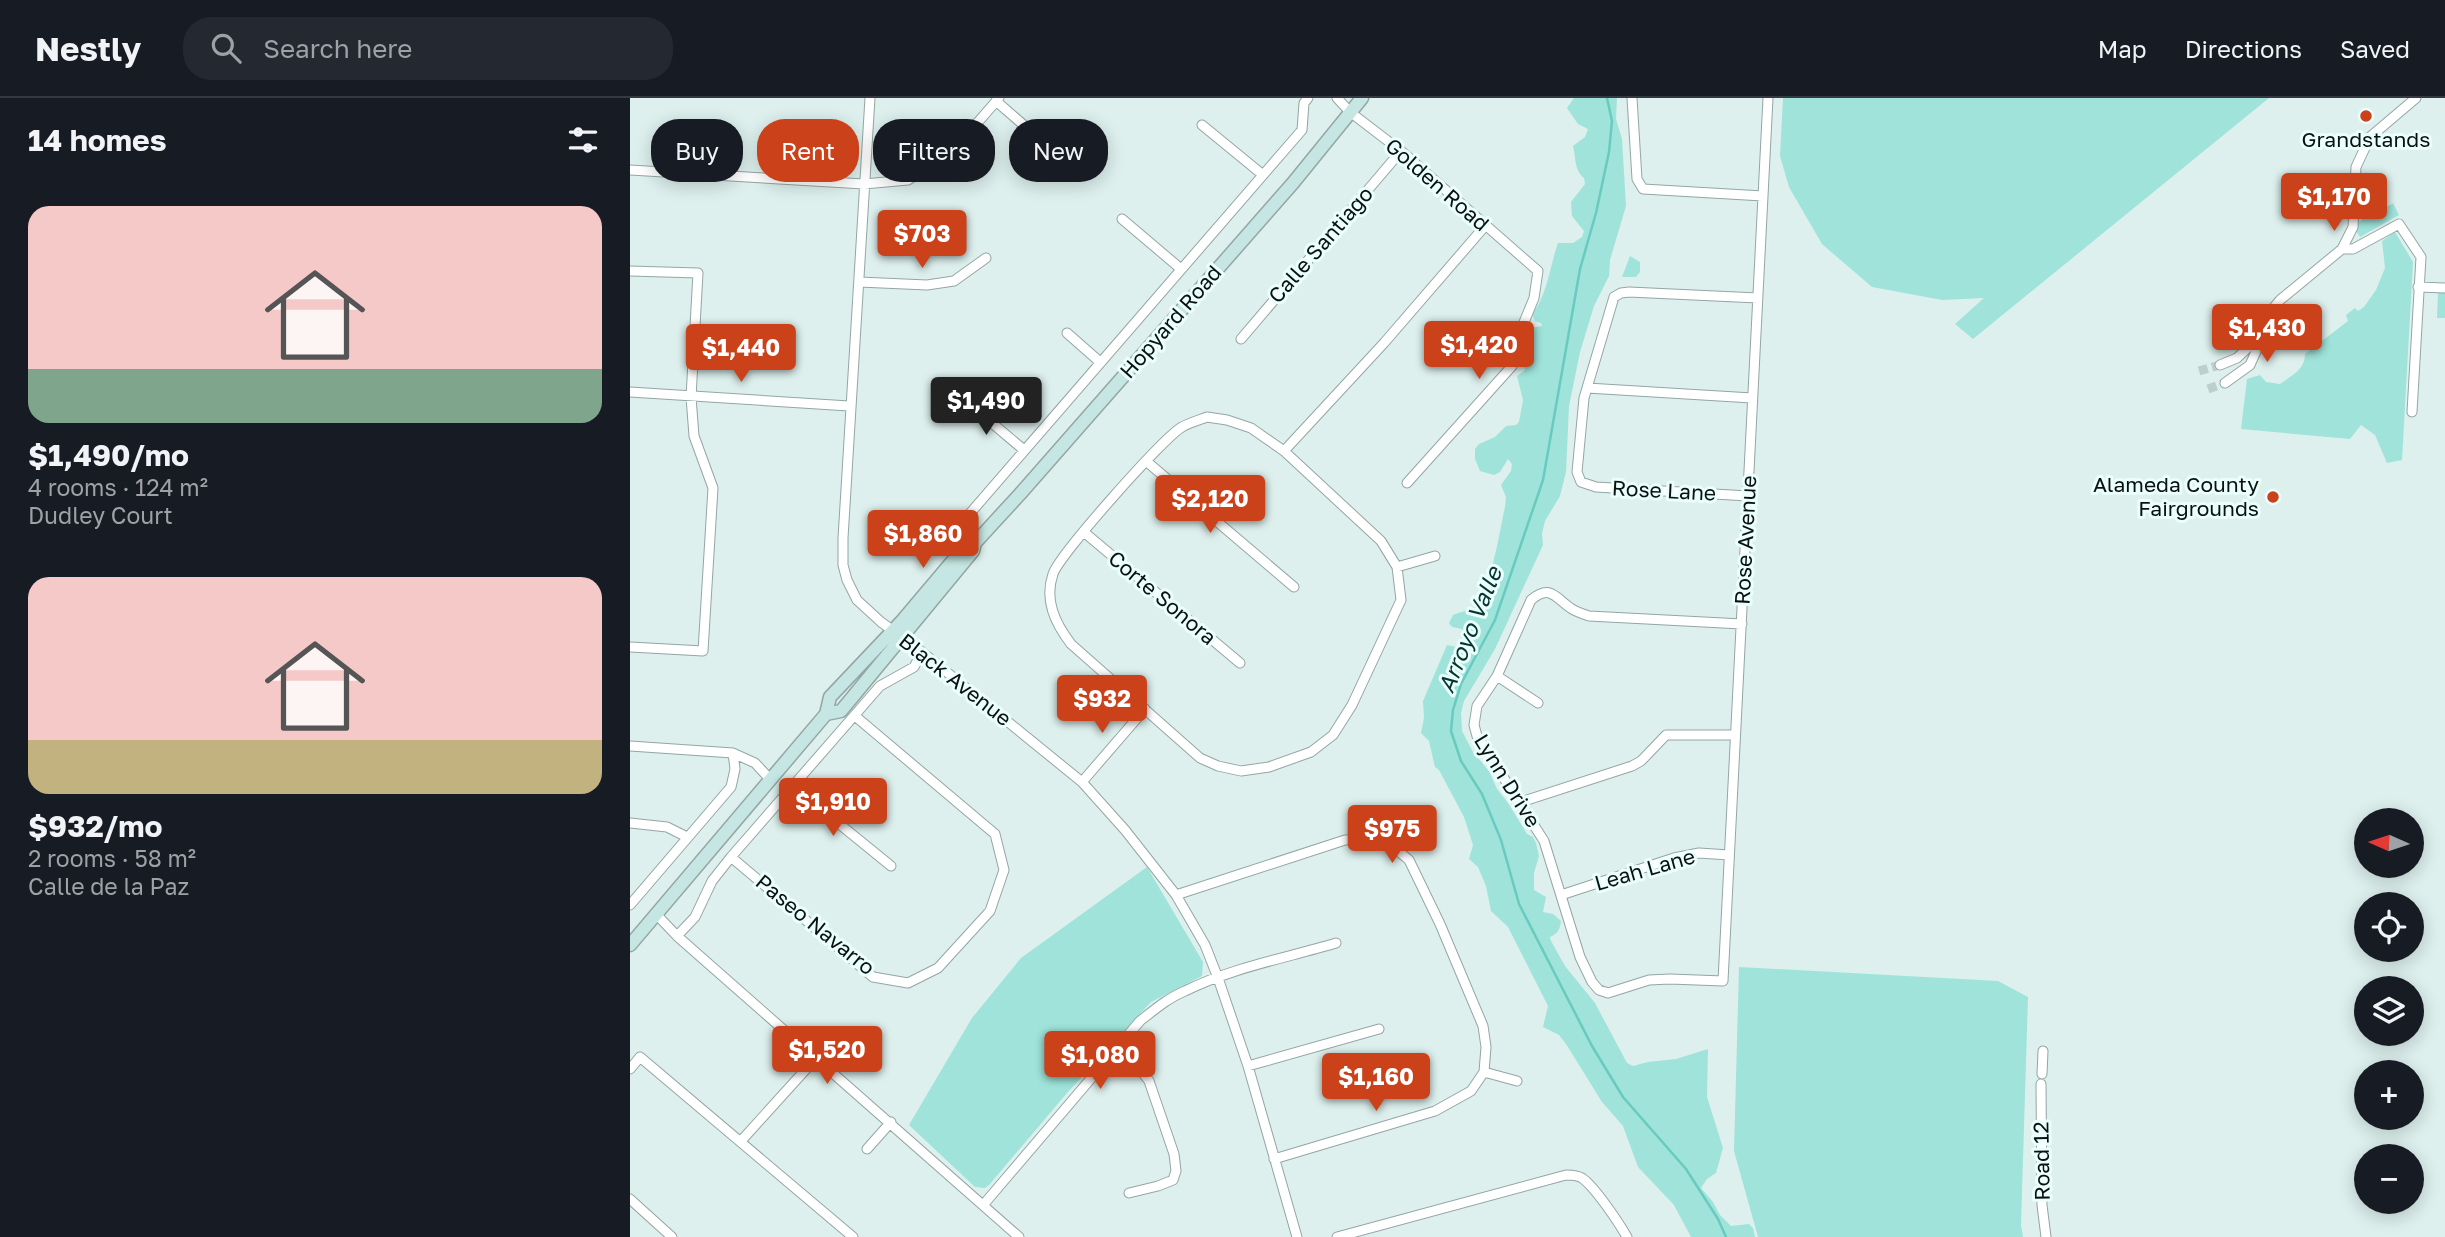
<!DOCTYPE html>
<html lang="en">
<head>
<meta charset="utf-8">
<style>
  :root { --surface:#171b24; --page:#242831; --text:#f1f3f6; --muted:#9ea1a6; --line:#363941; --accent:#ca411a }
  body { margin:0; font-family:"Golos Text",sans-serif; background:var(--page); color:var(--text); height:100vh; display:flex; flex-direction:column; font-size:26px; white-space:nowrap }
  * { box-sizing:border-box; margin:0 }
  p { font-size:23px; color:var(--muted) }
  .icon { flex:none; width:38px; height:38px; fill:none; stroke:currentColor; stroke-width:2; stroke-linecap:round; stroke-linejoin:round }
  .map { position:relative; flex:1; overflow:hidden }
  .drawer { display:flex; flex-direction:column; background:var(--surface); width:630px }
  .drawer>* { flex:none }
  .hud { position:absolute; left:21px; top:21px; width:665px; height:63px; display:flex; gap:14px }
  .needle { width:46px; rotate:273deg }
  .controls { position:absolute; left:1724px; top:710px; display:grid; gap:14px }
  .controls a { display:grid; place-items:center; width:70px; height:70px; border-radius:50%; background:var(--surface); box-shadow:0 4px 18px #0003; font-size:35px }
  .price { position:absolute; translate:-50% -60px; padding:0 16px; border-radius:7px; background:var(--accent); color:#fff; font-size:23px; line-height:46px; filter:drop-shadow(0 2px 4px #0008) }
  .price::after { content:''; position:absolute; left:50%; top:42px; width:21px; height:16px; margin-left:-10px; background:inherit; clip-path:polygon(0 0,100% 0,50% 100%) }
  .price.on { background:#222; color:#fff }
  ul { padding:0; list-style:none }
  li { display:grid; align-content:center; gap:14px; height:371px; padding:0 28px }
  li span { display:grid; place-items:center; height:217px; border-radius:21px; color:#555 }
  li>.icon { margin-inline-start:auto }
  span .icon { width:126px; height:126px; fill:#fffc; stroke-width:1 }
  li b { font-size:30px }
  h2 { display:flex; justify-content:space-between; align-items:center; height:84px; padding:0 28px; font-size:30px }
  .tag { padding:0 24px; border-radius:28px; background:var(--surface); box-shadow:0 4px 18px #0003; font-size:24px; line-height:63px }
  .tag.on { background:var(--accent); color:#fff }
  header { display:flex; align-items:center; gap:42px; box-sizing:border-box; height:98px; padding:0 35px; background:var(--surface); border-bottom:2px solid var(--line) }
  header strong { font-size:33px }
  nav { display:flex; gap:38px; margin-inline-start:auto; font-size:24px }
  .search { width:490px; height:63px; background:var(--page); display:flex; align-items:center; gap:18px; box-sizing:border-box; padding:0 24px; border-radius:28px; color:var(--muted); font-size:26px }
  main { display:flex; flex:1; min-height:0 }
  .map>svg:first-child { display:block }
</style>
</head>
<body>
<header>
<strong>Nestly</strong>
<div class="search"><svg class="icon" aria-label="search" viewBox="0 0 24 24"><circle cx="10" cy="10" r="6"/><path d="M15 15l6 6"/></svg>Search here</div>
<nav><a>Map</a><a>Directions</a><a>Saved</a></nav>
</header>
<main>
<section class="drawer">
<h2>14 homes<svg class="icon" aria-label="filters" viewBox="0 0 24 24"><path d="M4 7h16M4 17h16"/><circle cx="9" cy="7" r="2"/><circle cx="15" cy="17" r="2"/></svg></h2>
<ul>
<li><span style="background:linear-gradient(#f6c9c9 75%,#7fa58c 0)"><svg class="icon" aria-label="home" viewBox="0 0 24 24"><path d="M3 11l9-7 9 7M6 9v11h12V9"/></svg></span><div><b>$1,490/mo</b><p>4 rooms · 124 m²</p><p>Dudley Court</p></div></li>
<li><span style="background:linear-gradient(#f6c9c9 75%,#c2b280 0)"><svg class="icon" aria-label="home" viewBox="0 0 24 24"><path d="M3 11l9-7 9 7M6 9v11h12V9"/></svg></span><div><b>$932/mo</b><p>2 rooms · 58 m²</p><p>Calle de la Paz</p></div></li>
</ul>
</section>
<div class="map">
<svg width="1815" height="1139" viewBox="0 0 1815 1139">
  <rect width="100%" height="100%" fill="#ddf0ed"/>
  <path fill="#9fe3da" d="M944,0h43l-1,21 6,20 4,67 -16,54 -1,16 -15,30 -14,46 -11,54 -3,66 -6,24 -15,25 -3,13 1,11 -48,104 -31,52 -3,12 1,18 11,21 16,19 8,18 11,14 19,31 6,3 3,6 3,13 -5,17v17l12,7 -3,15 10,2 8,7c-1,8 -3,13 -11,16l1,4 14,25 30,37 32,60 6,3 15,-4 28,-3 32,-10 -1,48 16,51 -7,25 -9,6 -6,9 12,14 7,13 11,11 18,-2 4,4 2,9h-64l-17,-32 -36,-38 -15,-41 -21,-24 -36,-58 -7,-9 -16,-8 5,-21 -40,-79 -17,-16 -5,-25 -8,-19 -9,-8 4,-14 -9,-28 -25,-47 -4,-3 -6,-26 -8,-8 3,-15 -1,-17 24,-56 14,3 5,-5 -4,-14 -10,-2 -3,-4 4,-8c6,-3 15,-4 21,-8 16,-11 26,-79 31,-100l1,-10 -5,-12 10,-14 1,-7 -4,-5 -8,13 -6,3 -14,-4 -5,-12v-10l4,-5 16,-7 11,-11 10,-1 3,-3 4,-22 -6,-24 8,-6 -3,-22 1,-8 4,-3 2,-9 13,-2 -1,-3 -6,-2 -3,-7c15,-18 18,-48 26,-71h15l9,-6 2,-6 -12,-15 -1,-14 14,-18 -1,-6c-10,-8 -8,-21 -11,-32l12,-9 3,-8 -10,-5 -11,-16z
    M1153,0h486l-296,241 -18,-15 29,-26 -42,2 -70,-13 -50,-43 -33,-57 -9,-31z
    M1763,105l6,12 -39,22 -4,-6 3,-9 18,-14 3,3z
    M1765,134l18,30 -11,198 -15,3 -12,-28 -14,-10 -11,14 -109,-10 6,-50 13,-4 6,7 14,2c12,-9 25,-14 25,-30l43,-33 -2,-6 9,-7 3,3 6,-4 12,-17 9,-22 -3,-27z
    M1000,158l10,6v10l-4,5h-14z
    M1808,195h7v25h-8z
    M517,769l56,95 -1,14 -51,26 -84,91 -78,92 -4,3 -10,-1 -66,-62 63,-107 49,-60z
    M1109,869l259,14 30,16 -7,228 2,12h-265l-24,-86z"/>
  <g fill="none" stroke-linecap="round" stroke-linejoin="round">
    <path stroke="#69cbbf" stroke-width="2.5" d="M977,0l5,23 -3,31 -13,61 -16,56 -37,211 -48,140 -34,64 -8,26 -2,21 10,30 21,33 19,46 18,64 73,142 31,51 63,72 32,50 8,18"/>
    <path stroke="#bdcfcc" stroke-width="9" stroke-dasharray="9 4.5" stroke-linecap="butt" d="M1569,273l21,-6
      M1578,291l17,-6"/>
    <g stroke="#94a6a3" stroke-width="11">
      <path id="street" d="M240,0l-27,440v27l4,15 10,20 24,22 41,30 160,130 43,48 51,65 29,50 13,33 30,88 49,171
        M707,0l13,14 51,39 137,120 -4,27 -14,34 -8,34 -105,117
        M1002,0l5,81 6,10 120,7
        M366,3l46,40
        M572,27l61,50
        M0,72l234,14 44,-4 43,-27 48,-55
        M492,121l59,50
        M1712,151h11l46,-25 22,33 -9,155
        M0,173l68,2 -7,124 3,39 19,52 -10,163 -73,-4
        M229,184l68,3 27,-4 32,-23
        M1788,189l27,1
        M437,235l33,29
        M611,241l160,-188
        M1590,267l17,-7 18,-17 11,-24 14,-17 62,-51 11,-22 3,-60 14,-30 46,-39
        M1595,285l25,-18 12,-27
        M957,290l165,10
        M0,294l219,14
        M337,304l57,48
        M577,319l20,3 24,8 33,23 97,90 16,26 4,33 -49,105 -19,30 -22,17 -42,15 -28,4 -23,-5 -18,-8 -129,-114c-16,-21 -27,-44 -18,-70 6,-19 110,-136 129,-147 7,-4 17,-7 25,-10z
        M654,353l100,-108 101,-117
        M516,363l148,126
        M1118,398l-152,-9 -15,-5 -4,-10 7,-74 30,-101 7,-4 8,-1 129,6
        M455,435l155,130
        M345,445l-3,-14 -6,-11 336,-388 2,-27 4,-5
        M767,469l38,-11
        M1112,526l-153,-8c-6,-2 -12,-4 -17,-7 -16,-10 -21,-26 -41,-9l-34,76 -20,30 -3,19 3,11 67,105 36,116 12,25 7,8 9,3 41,-13 21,-1 53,2c15,-294 30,-589 45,-883
        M867,578l41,27
        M0,648l103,7 22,10 15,16
        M452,684l63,-73
        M164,689l97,79
        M891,704l111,-36 9,-5 25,-26h69
        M0,725l37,4 20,10
        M754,741l7,-19
        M101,759l142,120 35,6 30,-15 52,-57 14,-41 -9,-36 -140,-118
        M546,797l169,-55 39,-1 25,21 31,64 43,102 3,21 -2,25 -13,19 -36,20 -161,48
        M931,797l113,-37 25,-5 30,2
        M0,807l101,-118 4,-18 -2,-16
        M26,816l21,22 342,301
        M47,838l18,-19 17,-36 19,-24 149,-171 34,-19 8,-15
        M486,951l20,15 13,17 25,73 2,17 -3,9 -15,6 -29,7
        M618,968l131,-37
        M0,971l10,-12 213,180
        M854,974l33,9
        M1412,976l1,-23
        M1411,986l1,121 4,32
        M111,1043l76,-84
        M237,1051l24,-27
        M0,1101l42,38
        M354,1106l156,-183c14,-11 28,-23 45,-30 46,-23 101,-33 151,-48
        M707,1139l229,-62c6,0 11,0 16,3 13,9 37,45 45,59"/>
    </g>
    <g stroke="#94a6a3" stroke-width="15">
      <path id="secondary" d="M196,616l15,-3 132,-160 2,-8
        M0,847l196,-231 4,-17 71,-75 65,-77 9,-2 45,-49 273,-311 69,-85"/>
    </g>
    <use href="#street" stroke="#fff" stroke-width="9"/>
    <use href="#secondary" stroke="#c5e6e2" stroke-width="12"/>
  </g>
  <g fill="#ca411a" stroke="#eafefb" stroke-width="2.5">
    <circle cx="1736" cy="18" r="7"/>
    <circle cx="1643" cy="399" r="7"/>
  </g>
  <g text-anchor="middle" stroke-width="6" stroke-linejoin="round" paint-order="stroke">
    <g font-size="21" fill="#0a1110" stroke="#eafefb">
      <text x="1736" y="49">Grandstands</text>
      <text x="1629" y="394" text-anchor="end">Alameda County<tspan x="1629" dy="24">Fairgrounds</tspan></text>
    </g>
    <g font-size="21" fill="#0a1110" stroke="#eafefb">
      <text transform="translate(807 87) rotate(41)" y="7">Golden Road</text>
      <text transform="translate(691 147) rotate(-49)" y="7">Calle Santiago</text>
      <text transform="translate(541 224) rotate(-49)" y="7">Hopyard Road</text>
      <text transform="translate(1034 393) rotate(3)" y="7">Rose Lane</text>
      <text transform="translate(1116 442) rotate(-87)" y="7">Rose Avenue</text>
      <text transform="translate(532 500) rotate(40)" y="7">Corte Sonora</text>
      <text transform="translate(325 582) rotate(38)" y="7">Black Avenue</text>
      <text transform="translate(877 683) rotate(58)" y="7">Lynn Drive</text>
      <text transform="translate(1015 772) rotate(-16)" y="7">Leah Lane</text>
      <text transform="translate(185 827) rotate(39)" y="7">Paseo Navarro</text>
      <text transform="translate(1412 1063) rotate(-91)" y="7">Road 12</text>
    </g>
    <g font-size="23" font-style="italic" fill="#043531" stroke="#eafefb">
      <text transform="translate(840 532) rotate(-68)" y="8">Arroyo Valle</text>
    </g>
  </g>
</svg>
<div class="controls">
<a><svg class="needle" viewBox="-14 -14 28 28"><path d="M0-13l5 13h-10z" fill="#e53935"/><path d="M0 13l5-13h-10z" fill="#9ea1a6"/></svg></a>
<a><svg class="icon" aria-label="locate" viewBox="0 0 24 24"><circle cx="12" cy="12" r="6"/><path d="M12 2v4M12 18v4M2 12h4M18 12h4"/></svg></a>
<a><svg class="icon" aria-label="layers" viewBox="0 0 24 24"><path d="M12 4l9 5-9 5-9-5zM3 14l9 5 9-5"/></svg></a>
<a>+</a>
<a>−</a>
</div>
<b class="price" style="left:1704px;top:135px">$1,170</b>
<b class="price" style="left:292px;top:172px">$703</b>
<b class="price" style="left:1637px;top:266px">$1,430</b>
<b class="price" style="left:849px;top:283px">$1,420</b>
<b class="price" style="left:111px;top:286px">$1,440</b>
<b class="price on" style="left:356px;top:339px">$1,490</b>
<b class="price" style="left:580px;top:437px">$2,120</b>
<b class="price" style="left:293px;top:472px">$1,860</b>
<b class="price" style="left:472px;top:637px">$932</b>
<b class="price" style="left:203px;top:740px">$1,910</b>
<b class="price" style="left:762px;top:767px">$975</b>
<b class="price" style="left:197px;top:988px">$1,520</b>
<b class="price" style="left:470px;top:993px">$1,080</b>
<b class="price" style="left:746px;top:1015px">$1,160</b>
<div class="hud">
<a class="tag">Buy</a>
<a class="tag on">Rent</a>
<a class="tag">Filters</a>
<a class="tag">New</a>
</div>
</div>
</main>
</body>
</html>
